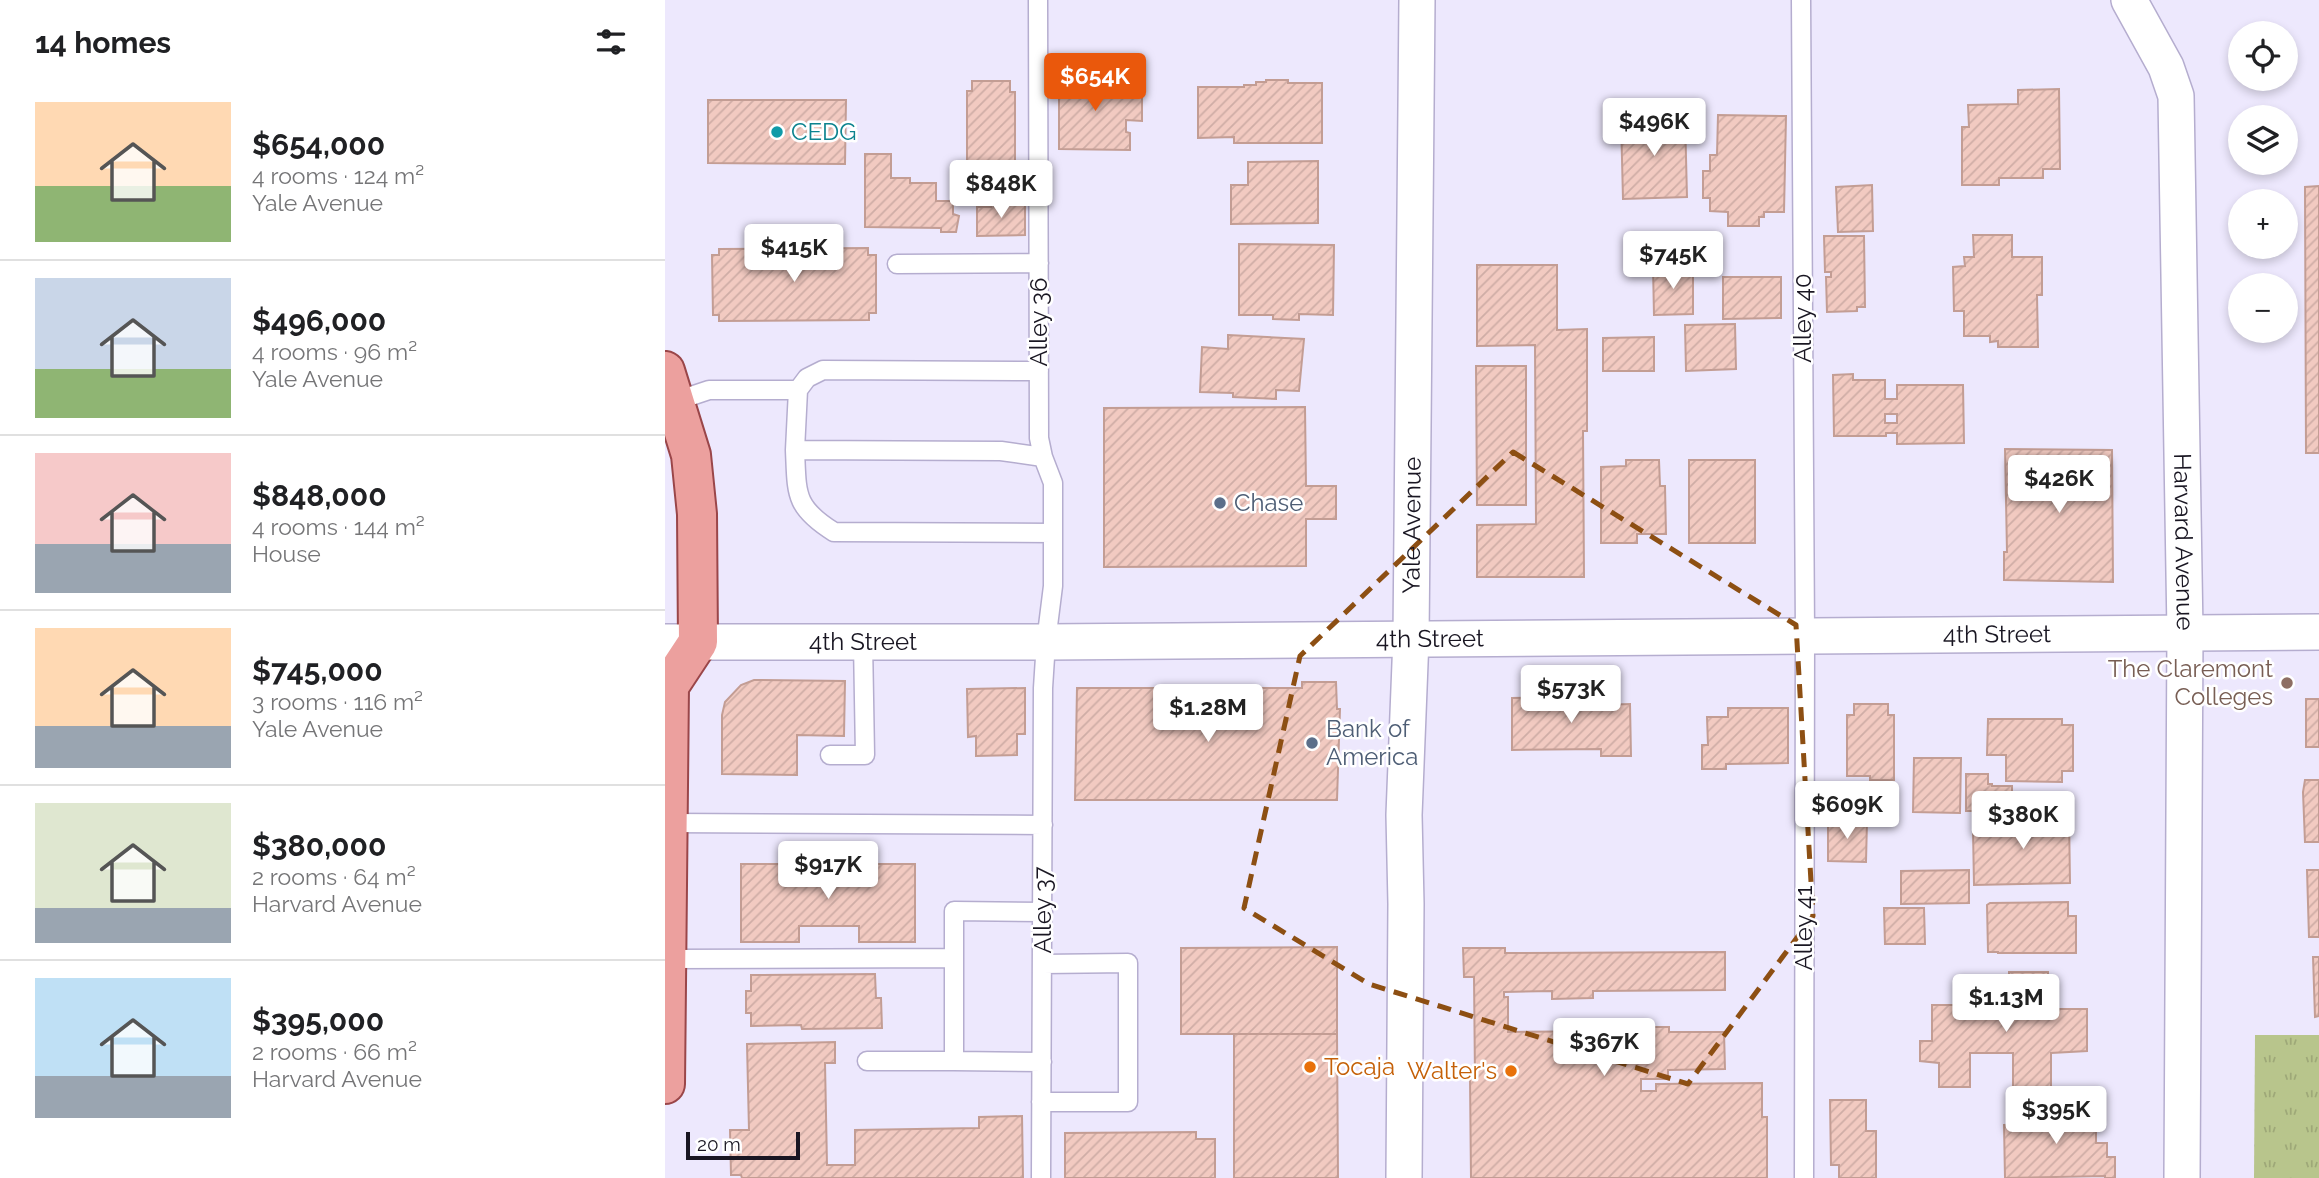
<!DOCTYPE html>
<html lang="en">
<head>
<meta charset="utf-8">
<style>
  :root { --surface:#fff; --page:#f6f6f6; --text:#202124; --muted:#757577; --line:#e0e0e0; --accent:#ea580c }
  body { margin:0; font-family:Raleway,sans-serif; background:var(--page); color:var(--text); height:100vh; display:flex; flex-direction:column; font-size:26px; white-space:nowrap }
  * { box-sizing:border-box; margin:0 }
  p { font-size:23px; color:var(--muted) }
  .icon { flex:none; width:38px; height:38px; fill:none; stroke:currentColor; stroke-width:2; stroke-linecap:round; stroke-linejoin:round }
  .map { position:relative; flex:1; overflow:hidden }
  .side { display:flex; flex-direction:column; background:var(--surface); width:665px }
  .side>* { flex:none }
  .fabs { position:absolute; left:1563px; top:21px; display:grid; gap:14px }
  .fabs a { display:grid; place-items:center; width:70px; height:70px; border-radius:50%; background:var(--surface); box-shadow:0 4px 10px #0003; font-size:35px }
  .scale { position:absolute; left:21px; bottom:18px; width:114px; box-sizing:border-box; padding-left:7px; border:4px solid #191622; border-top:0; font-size:19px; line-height:24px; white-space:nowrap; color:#191622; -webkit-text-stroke:5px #fff; paint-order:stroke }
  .price { position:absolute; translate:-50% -60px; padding:0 16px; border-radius:7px; background:#fff; color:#222; font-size:23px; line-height:46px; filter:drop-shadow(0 2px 4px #0008) }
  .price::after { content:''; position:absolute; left:50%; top:42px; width:21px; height:16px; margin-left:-10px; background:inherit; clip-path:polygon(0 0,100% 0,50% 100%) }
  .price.active { background:var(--accent); color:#fff }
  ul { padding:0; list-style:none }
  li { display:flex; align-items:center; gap:21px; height:175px; padding:0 35px }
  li+li { border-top:2px solid var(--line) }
  li span { display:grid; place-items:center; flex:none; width:196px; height:140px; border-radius:0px; color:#555 }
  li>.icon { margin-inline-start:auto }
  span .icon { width:84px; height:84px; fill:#fffc; stroke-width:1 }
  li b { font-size:30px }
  h2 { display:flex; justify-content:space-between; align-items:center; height:84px; padding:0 35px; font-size:30px }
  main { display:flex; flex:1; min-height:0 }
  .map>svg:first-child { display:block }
</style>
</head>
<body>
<main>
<section class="side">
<h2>14 homes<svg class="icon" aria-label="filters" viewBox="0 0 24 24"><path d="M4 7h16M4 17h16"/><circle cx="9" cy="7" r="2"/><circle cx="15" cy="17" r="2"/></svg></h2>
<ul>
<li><span style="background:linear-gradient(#ffd9b3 60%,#8fb573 0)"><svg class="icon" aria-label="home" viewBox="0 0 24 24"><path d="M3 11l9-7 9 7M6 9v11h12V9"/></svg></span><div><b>$654,000</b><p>4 rooms · 124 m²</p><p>Yale Avenue</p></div></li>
<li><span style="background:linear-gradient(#c9d6e8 65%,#8fb573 0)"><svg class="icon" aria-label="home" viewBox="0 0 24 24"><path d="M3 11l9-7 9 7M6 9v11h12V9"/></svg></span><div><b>$496,000</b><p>4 rooms · 96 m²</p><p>Yale Avenue</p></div></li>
<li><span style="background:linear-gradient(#f6c9c9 65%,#9aa5b1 0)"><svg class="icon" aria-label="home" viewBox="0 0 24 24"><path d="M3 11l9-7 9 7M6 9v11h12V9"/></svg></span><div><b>$848,000</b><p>4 rooms · 144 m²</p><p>House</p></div></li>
<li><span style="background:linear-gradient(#ffd9b3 70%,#9aa5b1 0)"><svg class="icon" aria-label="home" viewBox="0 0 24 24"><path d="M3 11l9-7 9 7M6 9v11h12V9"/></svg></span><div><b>$745,000</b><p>3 rooms · 116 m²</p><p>Yale Avenue</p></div></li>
<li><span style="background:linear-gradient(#dfe7d0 75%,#9aa5b1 0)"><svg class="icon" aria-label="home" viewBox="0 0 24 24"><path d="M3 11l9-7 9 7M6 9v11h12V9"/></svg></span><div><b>$380,000</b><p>2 rooms · 64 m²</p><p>Harvard Avenue</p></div></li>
<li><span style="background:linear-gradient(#bfe0f5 70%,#9aa5b1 0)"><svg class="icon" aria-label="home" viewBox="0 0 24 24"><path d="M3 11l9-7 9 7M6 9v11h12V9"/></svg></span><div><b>$395,000</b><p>2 rooms · 66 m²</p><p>Harvard Avenue</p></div></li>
</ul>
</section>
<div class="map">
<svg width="1654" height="1178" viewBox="0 0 1654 1178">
  <defs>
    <pattern id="grass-tufts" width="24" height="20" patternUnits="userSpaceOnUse" patternTransform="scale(1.75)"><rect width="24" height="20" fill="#b8c58c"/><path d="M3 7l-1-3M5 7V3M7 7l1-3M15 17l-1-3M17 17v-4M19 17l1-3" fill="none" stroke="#9ea878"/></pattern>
    <pattern id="building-hatch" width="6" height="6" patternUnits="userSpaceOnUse" patternTransform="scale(1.75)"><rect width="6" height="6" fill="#f2cac1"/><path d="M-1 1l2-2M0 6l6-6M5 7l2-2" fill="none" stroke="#cfada6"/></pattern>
  </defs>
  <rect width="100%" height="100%" fill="#ede8fd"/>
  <path fill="url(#grass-tufts)" d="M1590,1035h64v143h-65z"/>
  <path fill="url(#building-hatch)" stroke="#c39d94" stroke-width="2" fill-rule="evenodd" d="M394,71h26v5l25,1v13h32v31l-16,-1v12l4,1v17l-71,-1z
    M601,80h22v3h34v60h-88v-6l-36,1v-51h46v-2h12v-3h10z
    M307,81h38v11h5v81h-9v15h-16v-15h-23v-82h5z
    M1394,89l1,80h-17v9h-44v7h-37v-58h7l-1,-22 50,-1v-14z
    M43,100h138l-1,64 -137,-1z
    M1053,115l68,1 -2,96h-20v5h-5v9h-31v-14l-18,-1v-13h-7v-27h7v-16h7z
    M1020,117l2,80 -64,2 -2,-80z
    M200,154h26v24h19v5h26v18h17v13l6,2 -3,16h-15v-4l-76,-1z
    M653,161v62l-87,1v-39h17v-23z
    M1207,185l1,46 -35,1 -2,-45z
    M1654,186v267h-13l-1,-266z
    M326,204h34v31l-48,1v-29h14z
    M1308,235h39v22h30v38h-5l1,52h-40v-6l-8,1v-6h-26v-25h-10l-1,-44 12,-1 -1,-9h10z
    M1159,236h40l1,71h-8v4l-30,1 -1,-35h5v-5h-6z
    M574,244l95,1 -1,70 -34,-1v6l-26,-1v-4h-34z
    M203,248v7h8v58h-7v7l-150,1v-6h-6l-1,-60h7v-6z
    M812,265h80v65l30,-1v102h-4l1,146h-107v-52l59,-1 -1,-179 -58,1z
    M988,267h40v47l-39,1z
    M1058,277h58v41l-58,1z
    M1070,324l1,45 -50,2 -1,-46z
    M563,335l76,4 -5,52 -23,-1v9l-43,-2v-4l-33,-1 2,-45 26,2z
    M989,337v34h-51v-33z
    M811,366h50v139h-49z
    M1188,374v6h32v19h12v-14h66l1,58 -67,1v-11h-11v3h-52l-1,-61zM1220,414h12v9h-12z
    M640,407l1,79h30v33h-30v47l-202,1v-159z
    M1340,449l107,1 1,132 -109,-2v-28h3z
    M961,460h33l1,26h5l1,48h-29v9h-36v-76l25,-1z
    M1024,460h66v83h-66z
    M89,680l91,1 -1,55 -47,-1v40l-75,-1v-59l3,-13 16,-17z
    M637,682h34l1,27h3l-3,91h-262l2,-112h225z
    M360,688v46h-8v21l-41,1v-20l-8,1 -1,-48z
    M935,697v8l30,-1 1,52h-30v-7l-89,1v-52z
    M1641,699h13v48h-13z
    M1189,704h34v11h6v65h-24v-4h-23v-61h7z
    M1063,708h60v55l-62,1v5h-24v-24h6l-1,-28h21z
    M1323,719h74v6h11v46h-11v11l-56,-1v-26h-19z
    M1249,758h47l-1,55 -47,-1z
    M1301,774h22v10h4v2h20v25h-46z
    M1640,780h14v62h-14l-2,-50z
    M1404,815l1,68 -96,2 -1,-54h12v-15z
    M1163,820l39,1 -1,41 -38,-1z
    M76,864h174v78h-56v-16h-60v16h-58z
    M1304,870v33l-68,1v-33z
    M1642,870h12v67h-10z
    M1403,902v14h8v37h-78v-1h-10l-1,-47 3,-2z
    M1219,908h40l1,36h-40z
    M672,947v87h-156v-86z
    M798,948h42v5l220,-1v38l-132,1v7l-41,1v-8l-48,1v5h4v35l126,-1v-4h35v5h55l1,37 -57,1v9h-27v12h15v-7l106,-1v34h5v61h-296l-1,-100h5l-1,-101h-10z
    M1648,957h6v59l-4,1z
    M1344,972h39v27h-5v10h44v42l-36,2v34h-38v-34h-43v34h-31v-24l-19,-2v-20h12v-36h80v-6h-3z
    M210,974l1,24h5l1,30 -80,1 -1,-4 -50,1v-13h-5v-22h5v-16z
    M569,1034h103l1,144h-104z
    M170,1042v21h-10l2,102h28v-35l124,-2v-11l43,-1 1,62h-281l-1,-3h-10l-1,-45h19l-2,-86z
    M1165,1100h36v31h10v47h-37v-13h-8z
    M1419,1105v19h12v19h11v14h8v21h-10v-2l-100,2 -1,-53 25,-1v-18z
    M531,1132v7h19v39h-150v-45z"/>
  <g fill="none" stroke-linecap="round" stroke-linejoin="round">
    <g stroke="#b5adcf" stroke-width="21">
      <path id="service" d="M373,0l1,438 4,19 10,26v103l-7,56 -3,46 -2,490
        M1136,0l4,635 -1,543
        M232,264l142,-1
        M11,401l33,-11h89
        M130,450l3,-60 9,-12 16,-8 216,1
        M378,457l-42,-6 -206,-1c2,44 -1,57 39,82l219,1
        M165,755h35l-2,-113
        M3,823l375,2
        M2,959l287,-1
        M202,1061h87
        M377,1062l-88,-1v-150l89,1
        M376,1102h87v-139l-85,1"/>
    </g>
    <g stroke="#b5adcf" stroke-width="38">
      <g id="minor">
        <path id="s1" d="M1464,0l37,67 10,29 9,536 -3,546"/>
        <path id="s2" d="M0,642h381l1273,-10"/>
        <path id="s3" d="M739,1178l2,-274 -2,-89 7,-177 6,-638"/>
      </g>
    </g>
    <g stroke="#9a4649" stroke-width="42">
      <path id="primary" d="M0,371l26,84 6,59 1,128 -29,44
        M0,677l4,9 -4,398"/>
    </g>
    <use href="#service" stroke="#fff" stroke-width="18"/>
    <use href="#minor" stroke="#fff" stroke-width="35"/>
    <use href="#primary" stroke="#eca09e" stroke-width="38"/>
  </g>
  <path fill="none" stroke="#8d4f13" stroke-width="5" stroke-dasharray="14 9" stroke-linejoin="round" d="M848,452l283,173 17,291 -125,168 -319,-100 -125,-76 56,-252z"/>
  <circle fill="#0f9aa8" stroke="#fff" stroke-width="2.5" cx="112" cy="132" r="7"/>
  <g fill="#5c6f8a" stroke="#fff" stroke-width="2.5">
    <circle cx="555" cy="503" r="7"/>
    <circle cx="647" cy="743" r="7"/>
  </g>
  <circle fill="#8d6e63" stroke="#fff" stroke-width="2.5" cx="1622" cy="683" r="7"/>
  <g fill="#e8710a" stroke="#fff" stroke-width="2.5">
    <circle cx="645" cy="1067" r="7"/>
    <circle cx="846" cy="1071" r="7"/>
  </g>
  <g text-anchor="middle" stroke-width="5" stroke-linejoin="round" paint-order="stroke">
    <g font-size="24" fill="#0d838f" stroke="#fff" text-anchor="start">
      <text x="126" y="140">CEDG</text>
    </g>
    <g font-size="24" fill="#191622" stroke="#fff">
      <text transform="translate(1138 318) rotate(-90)" y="8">Alley 40</text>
      <text transform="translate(374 322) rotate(-90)" y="8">Alley 36</text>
      <text dy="8" stroke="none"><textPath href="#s3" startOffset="653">Yale Avenue</textPath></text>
      <text dy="8" stroke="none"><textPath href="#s1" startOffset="553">Harvard Avenue</textPath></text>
      <text dy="8" stroke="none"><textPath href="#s2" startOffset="1332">4th Street</textPath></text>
      <text dy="8" stroke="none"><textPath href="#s2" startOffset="765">4th Street</textPath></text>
      <text dy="8" stroke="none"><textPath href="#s2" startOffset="198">4th Street</textPath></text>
      <text transform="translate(378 910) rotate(-90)" y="8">Alley 37</text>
      <text transform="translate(1139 928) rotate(-90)" y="8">Alley 41</text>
    </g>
    <g font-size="24" fill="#4e5e75" stroke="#fff" text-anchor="start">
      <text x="569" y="511">Chase</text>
      <text x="661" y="737">Bank of<tspan x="661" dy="28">America</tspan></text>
    </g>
    <g font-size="24" fill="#785e54" stroke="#fff" text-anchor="end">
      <text x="1608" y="677">The Claremont<tspan x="1608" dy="28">Colleges</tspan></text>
    </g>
    <g font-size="24" fill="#c56008" stroke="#fff" text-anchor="start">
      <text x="659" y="1075">Tocaja</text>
      <text x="832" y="1079" text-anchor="end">Walter's</text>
    </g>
  </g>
</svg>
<div class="fabs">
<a><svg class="icon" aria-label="locate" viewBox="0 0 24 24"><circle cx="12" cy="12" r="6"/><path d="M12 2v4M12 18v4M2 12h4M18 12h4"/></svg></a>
<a><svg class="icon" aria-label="layers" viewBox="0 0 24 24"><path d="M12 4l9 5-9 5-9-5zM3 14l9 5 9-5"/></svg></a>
<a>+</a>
<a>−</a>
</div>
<div class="scale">20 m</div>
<b class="price active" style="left:430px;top:113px">$654K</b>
<b class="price" style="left:989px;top:158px">$496K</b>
<b class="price" style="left:336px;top:220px">$848K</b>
<b class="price" style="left:129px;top:284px">$415K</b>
<b class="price" style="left:1008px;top:291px">$745K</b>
<b class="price" style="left:1394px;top:515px">$426K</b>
<b class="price" style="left:906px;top:725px">$573K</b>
<b class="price" style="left:543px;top:744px">$1.28M</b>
<b class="price" style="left:1182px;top:841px">$609K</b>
<b class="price" style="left:1358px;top:851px">$380K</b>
<b class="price" style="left:163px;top:901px">$917K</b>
<b class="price" style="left:1341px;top:1034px">$1.13M</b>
<b class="price" style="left:939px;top:1078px">$367K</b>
<b class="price" style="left:1391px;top:1146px">$395K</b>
</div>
</main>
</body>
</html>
